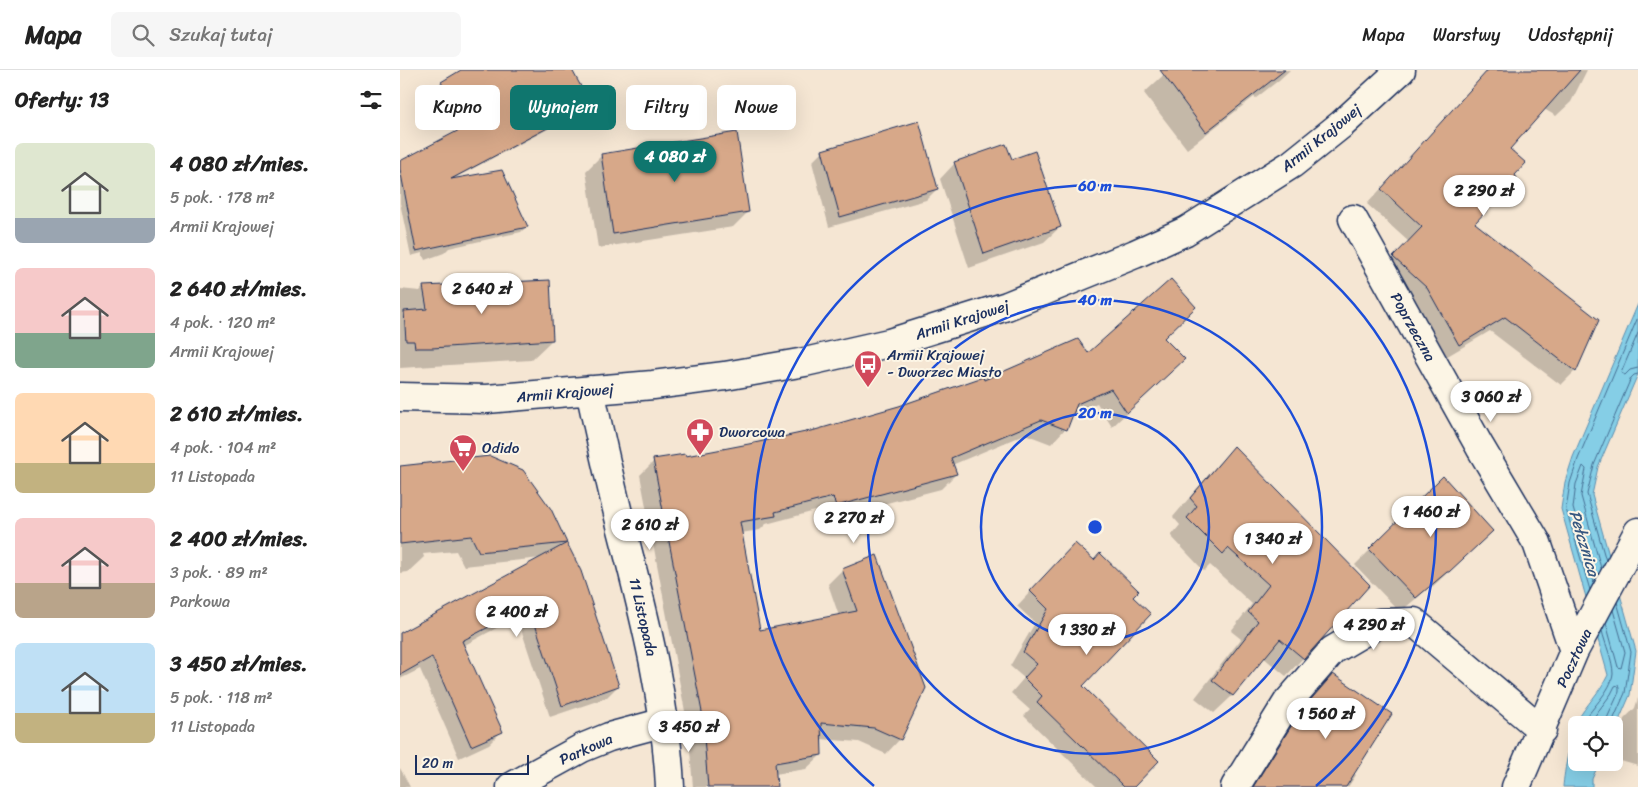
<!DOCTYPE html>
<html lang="pl">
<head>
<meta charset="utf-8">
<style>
  :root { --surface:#fff; --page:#f6f6f6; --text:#222; --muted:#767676; --line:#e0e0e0; --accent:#0f766e }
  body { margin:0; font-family:Sriracha,sans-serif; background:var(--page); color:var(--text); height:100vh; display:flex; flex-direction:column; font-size:19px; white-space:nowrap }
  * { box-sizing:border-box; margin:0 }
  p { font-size:16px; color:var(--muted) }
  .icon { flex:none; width:28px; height:28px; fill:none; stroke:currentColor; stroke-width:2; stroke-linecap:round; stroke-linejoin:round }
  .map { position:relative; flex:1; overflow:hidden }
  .side { display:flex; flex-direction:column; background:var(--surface); width:400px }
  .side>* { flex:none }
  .guide { position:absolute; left:15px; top:15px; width:475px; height:45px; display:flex; gap:10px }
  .controls { position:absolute; left:1168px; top:646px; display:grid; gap:10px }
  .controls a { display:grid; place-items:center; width:55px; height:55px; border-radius:8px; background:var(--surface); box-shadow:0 5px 20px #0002; font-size:25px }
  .scale { position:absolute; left:15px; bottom:12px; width:114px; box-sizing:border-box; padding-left:5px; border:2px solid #1b2f5e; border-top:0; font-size:14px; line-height:18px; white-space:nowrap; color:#1b2f5e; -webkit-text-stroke:4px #fcf5e5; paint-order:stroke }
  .price { position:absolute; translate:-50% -42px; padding:0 11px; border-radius:18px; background:#fff; color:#222; font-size:16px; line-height:32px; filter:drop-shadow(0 1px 2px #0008) }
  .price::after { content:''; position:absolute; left:50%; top:30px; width:15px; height:11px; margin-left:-8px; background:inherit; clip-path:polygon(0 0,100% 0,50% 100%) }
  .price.selected { background:var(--accent); color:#fff }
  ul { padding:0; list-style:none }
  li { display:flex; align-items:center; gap:15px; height:125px; padding:0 15px }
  li span { display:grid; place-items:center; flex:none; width:140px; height:100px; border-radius:8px; color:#555 }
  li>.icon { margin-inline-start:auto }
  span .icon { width:60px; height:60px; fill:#fffc; stroke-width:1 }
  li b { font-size:21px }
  h2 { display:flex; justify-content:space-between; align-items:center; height:60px; padding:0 15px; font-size:21px }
  .tag { padding:0 18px; border-radius:8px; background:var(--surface); box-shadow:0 5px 20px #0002; font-size:18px; line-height:45px }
  .tag.selected { background:var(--accent); color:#fff }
  header { display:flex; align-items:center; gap:30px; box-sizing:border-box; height:70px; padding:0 25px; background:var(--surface); border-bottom:1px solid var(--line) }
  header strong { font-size:24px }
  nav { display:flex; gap:28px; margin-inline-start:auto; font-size:18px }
  .search { width:350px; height:45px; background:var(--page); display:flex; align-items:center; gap:12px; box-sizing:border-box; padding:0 18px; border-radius:8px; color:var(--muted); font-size:19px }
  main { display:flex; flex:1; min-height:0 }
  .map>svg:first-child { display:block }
</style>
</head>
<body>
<header>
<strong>Mapa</strong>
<div class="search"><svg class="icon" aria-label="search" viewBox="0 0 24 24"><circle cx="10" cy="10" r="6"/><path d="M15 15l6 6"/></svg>Szukaj tutaj</div>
<nav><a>Mapa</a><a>Warstwy</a><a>Udostępnij</a></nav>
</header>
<main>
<section class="side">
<h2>Oferty: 13<svg class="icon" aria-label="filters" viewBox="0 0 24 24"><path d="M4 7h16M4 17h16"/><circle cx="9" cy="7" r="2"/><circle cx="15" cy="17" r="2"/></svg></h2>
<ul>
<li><span style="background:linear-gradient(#dfe7d0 75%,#9aa5b1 0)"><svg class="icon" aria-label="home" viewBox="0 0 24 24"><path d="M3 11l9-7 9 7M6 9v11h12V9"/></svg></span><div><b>4 080 zł/mies.</b><p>5 pok. · 178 m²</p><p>Armii Krajowej</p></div></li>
<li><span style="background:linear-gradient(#f6c9c9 65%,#7fa58c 0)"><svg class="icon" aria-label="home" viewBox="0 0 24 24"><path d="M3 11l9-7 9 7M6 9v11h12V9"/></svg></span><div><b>2 640 zł/mies.</b><p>4 pok. · 120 m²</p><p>Armii Krajowej</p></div></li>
<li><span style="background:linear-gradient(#ffd9b3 70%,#c2b280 0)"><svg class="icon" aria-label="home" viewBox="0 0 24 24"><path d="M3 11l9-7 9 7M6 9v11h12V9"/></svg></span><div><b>2 610 zł/mies.</b><p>4 pok. · 104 m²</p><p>11 Listopada</p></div></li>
<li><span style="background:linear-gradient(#f6c9c9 65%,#b9a48a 0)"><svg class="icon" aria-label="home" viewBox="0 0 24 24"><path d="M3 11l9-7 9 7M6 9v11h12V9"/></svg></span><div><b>2 400 zł/mies.</b><p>3 pok. · 89 m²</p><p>Parkowa</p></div></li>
<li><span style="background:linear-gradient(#bfe0f5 70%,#c2b280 0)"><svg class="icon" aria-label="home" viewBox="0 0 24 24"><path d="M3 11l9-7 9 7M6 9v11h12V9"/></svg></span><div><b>3 450 zł/mies.</b><p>5 pok. · 118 m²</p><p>11 Listopada</p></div></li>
</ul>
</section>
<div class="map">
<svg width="1238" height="717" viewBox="0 0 1238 717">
  <rect width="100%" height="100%" fill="#f5e6d3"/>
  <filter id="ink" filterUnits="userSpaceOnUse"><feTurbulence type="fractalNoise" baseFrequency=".02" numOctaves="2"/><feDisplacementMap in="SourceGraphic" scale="10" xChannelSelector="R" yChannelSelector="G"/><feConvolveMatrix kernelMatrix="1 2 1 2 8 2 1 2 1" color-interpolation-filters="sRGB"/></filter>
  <g filter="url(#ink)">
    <path fill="#85cee6" stroke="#5b8eb0" d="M1238,234v70l-40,93 -6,28 44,156 -6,44 -16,37v-7h-38v37l23,1 -7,16v8h-29c1,-15 8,-53 14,-66 9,-16 23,-29 31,-46l-47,-166 4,-27 8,-25z"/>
    <path fill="#0003" d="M65,0h106l18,35 -5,5 -131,69 73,48 -5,5 -72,16 -5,5 -19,7 -3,-7 -11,3 -11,-53v-40l59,-31 -23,-44 5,-5z
      M769,0h121l-11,10 -23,18 -2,-1 -67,52 -43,-56z
      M1089,0h98l-16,32 -15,14 -12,-7 -35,40 -36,74 102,148 -14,14 -71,-54 -46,27 -64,-86 29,-30 -42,-38z
      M336,64l12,78 -15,15 -135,21 -12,-77 15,-15z
      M423,81l114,38 -11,11 -97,27 -17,-65z
      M612,90l48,67 -16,15 -75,26 -29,-89 15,-16z
      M148,211l4,59 -21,20 -131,8v-79l20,2 3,-4z
      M762,268l6,36 -56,53 -15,-24 -25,11 -7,15 -14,15 -26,-10 -73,31 4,9 -15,15 -120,31 -2,-10 -53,14 -6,6 -19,3 18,98 80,-15 -11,-32 14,-14 34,-13 24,182 -14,15 -27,-12 -39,-3 1,16 -15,14 -31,5 -1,13h-81l-5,-60 -48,-252 14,-14 31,-3 130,-27 85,-24 118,-41 70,-11z
      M834,378l134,137 -65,73 -17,18 -23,-19 -31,39 -18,17 -19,-15 46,-59 -10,-8 21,-27 -42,-39 -6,6 -33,-35 9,-11 -7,-8 44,-52z
      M0,397l166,75 -5,5 57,139 -12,12 -56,19 -33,-100 -54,29 38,86 -12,12 -30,14 -39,-89 -20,10v-45l141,-76 -77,8 -8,-15 -33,3 1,3 -16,15 -8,1z
      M1043,407l33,69 -44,41 -1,-1 -31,26 -45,-47z
      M662,488l69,39 -49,89 50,101h-35l-73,-71 6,-6 -19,-17 13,-15 -14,-12 25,-43 -18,-17z
      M933,606l20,97 3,2 -8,12h-99l36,-58z
      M1238,628v68l-24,-7v-7l10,-33 11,-11z
      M0,698l10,19h-10z"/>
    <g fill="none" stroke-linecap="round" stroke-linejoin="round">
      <path stroke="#456f94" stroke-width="1" d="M1238,263l-17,40 4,2 5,-5 8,-2
        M1206,491l-19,-67 7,-29 37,-87 3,-3 4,-1
        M1194,512l-21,-74 3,-24 7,-18 3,3 -5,27 20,72
        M1190,520l-24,-81 4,-26 8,-24 60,-142
        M1206,553l12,44 3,1 4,-16 -12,-42
        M1181,655c8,-14 31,-35 32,-51 0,-14 -8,-30 -11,-43
        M1188,655l23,-31 4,-8 3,-1 1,2v5l-15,33
        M1211,655l14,-32 6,-41 -14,-50"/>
    </g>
    <path fill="#d7a889" stroke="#1b2f5e" d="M61,0h111l19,35 -140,74 51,-9 26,57 -112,24 -16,-82v-8l65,-34 -24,-45z
      M760,0h125l-79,62z
      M1088,0h92l-70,79 16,14 -11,12 2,3 -42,45 124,97 -23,52 -71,-55 -46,28 -32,-57 -34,-31 29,-30 -41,-38z
      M519,51l19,68 -98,28 -18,-67z
      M337,62l12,80 -136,22 -12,-80z
      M606,74l6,15 23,-8 26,76 -77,27 -30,-92z
      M771,209l25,28 -32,31 21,21 -58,54 -16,-24 -34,15 -10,26 -26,-10 -90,38 6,16 -121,32 -3,-9 -58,15 1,4 -36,6 20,108 97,-19 -15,-42 35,-14 49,133 -25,52 -27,-12 -53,-5 1,32 -47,8 2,24h-69l-6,-75 -49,-253 32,-5 1,2 68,-13 61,-13 84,-24 84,-29 1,3 94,-41 10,14z
      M150,210l3,60 -121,8h-17l-1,-7h-8l-2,-30 23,-2 -4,-23z
      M834,376l136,139 -66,74 -24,-20 -47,57 -21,-16 46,-59 -10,-9 21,-27 -41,-37 -5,6 -36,-36 10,-12 -7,-8z
      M90,386l33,14 28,39 16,34 -88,9 -8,-16 -71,8v-78z
      M1043,406l50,55 -44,41h-2l-31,26 -47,-49z
      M167,473l14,28 38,115 -57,20 -33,-100 -67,35 41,91 -32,14 -39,-89 -32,18v-42z
      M675,473l19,17 6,-7 39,38 -6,6 18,17 -68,72 76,75 -25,26h-10l-87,-85 5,-6 -18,-18 13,-14 -14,-12 25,-43 -18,-18z
      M933,604l59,40 -46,73h-93l47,-75z"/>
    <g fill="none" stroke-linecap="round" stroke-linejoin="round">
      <g stroke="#1b2f5e" stroke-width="31">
        <path id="minor" d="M953,149l127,228 57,96 37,108
          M111,717l71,-39 27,-11 56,-15
          M835,717l52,-84 46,-53 46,-27 35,-1 128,108
          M1116,717l58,-136 64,-119"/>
      </g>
      <g stroke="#1b2f5e" stroke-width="31">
        <path id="secondary" d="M190,320c11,51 22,101 35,151 21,81 41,162 45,246
          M0,327l87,2 166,-14 72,-9 80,-14 84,-19 118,-37 128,-52 51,-23 106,-67 50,-40 59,-54"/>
      </g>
      <use href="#minor" stroke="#fcf5e5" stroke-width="28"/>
      <use href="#secondary" stroke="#fcf5e5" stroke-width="28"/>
    </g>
  </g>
  <g fill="none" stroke="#1d4ed8" stroke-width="2.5">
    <circle cx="695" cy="457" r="114"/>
    <circle cx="695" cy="457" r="227"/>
    <path d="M474 716A341 341 0 1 1 916 716"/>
  </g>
  <defs>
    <g id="bus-pin" transform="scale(1.4375)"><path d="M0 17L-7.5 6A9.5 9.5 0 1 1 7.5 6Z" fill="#d1495b" stroke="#fcf5e5"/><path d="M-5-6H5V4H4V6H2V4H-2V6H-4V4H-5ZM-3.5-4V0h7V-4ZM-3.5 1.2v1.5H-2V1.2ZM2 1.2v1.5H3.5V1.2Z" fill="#fff"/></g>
    <g id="pharmacy-pin" transform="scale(1.4375)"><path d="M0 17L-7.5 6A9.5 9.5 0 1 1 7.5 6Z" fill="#d1495b" stroke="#fcf5e5"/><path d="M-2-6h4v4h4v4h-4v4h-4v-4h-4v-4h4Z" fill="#fff"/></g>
    <g id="supermarket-pin" transform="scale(1.4375)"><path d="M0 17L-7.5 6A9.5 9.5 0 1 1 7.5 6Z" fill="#d1495b" stroke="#fcf5e5"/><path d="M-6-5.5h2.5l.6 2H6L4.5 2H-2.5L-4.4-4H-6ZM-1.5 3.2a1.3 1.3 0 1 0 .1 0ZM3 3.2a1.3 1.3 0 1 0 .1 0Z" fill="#fff"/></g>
  </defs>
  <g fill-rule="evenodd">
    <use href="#bus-pin" x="468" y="294"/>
    <use href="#pharmacy-pin" x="300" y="362"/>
    <use href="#supermarket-pin" x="63" y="378"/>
  </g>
  <g text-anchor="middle" stroke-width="4" stroke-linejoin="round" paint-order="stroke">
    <g font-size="15" fill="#1b2f5e" stroke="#fcf5e5">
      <text transform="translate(921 68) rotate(-39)" y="5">Armii Krajowej</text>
      <text transform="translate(562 250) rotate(-18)" y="5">Armii Krajowej</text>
      <text transform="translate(1013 257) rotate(61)" y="5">Poprzeczna</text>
      <text transform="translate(165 323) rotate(-5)" y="5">Armii Krajowej</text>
      <text transform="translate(243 547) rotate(77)" y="5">11 Listopada</text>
      <text transform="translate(1174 588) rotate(-65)" y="5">Pocztowa</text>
      <text transform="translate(186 679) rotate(-24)" y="5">Parkowa</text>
    </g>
    <g font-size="15" fill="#1b2f5e" stroke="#fcf5e5" text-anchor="start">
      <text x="487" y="290">Armii Krajowej<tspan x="487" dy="17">- Dworzec Miasto</tspan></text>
      <text x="319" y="367">Dworcowa</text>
      <text x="82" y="383">Odido</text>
    </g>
    <g font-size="16" font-style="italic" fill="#365780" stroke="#fcf5e5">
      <text transform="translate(1185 473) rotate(73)" y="6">Pełcznica</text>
    </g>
  </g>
  <circle cx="695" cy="457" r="8" fill="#1d4ed8" stroke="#fcf5e5" stroke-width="2.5"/>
  <g font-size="15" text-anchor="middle" font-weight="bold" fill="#1d4ed8" stroke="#fcf5e5" stroke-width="4" stroke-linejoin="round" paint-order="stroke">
    <text x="695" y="121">60 m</text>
    <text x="695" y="235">40 m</text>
    <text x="695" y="348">20 m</text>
  </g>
</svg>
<div class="controls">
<a><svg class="icon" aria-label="locate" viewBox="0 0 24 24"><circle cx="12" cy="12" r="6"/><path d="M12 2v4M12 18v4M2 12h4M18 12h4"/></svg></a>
</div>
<div class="scale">20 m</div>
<b class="price selected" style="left:275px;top:113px">4 080 zł</b>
<b class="price" style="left:1084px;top:147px">2 290 zł</b>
<b class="price" style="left:82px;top:245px">2 640 zł</b>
<b class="price" style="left:1091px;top:353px">3 060 zł</b>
<b class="price" style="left:1031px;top:468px">1 460 zł</b>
<b class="price" style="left:454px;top:474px">2 270 zł</b>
<b class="price" style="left:250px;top:481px">2 610 zł</b>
<b class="price" style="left:873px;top:495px">1 340 zł</b>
<b class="price" style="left:117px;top:568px">2 400 zł</b>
<b class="price" style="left:974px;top:581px">4 290 zł</b>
<b class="price" style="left:687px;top:586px">1 330 zł</b>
<b class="price" style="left:926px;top:670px">1 560 zł</b>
<b class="price" style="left:289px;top:683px">3 450 zł</b>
<div class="guide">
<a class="tag">Kupno</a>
<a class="tag selected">Wynajem</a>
<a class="tag">Filtry</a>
<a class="tag">Nowe</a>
</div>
</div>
</main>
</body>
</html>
